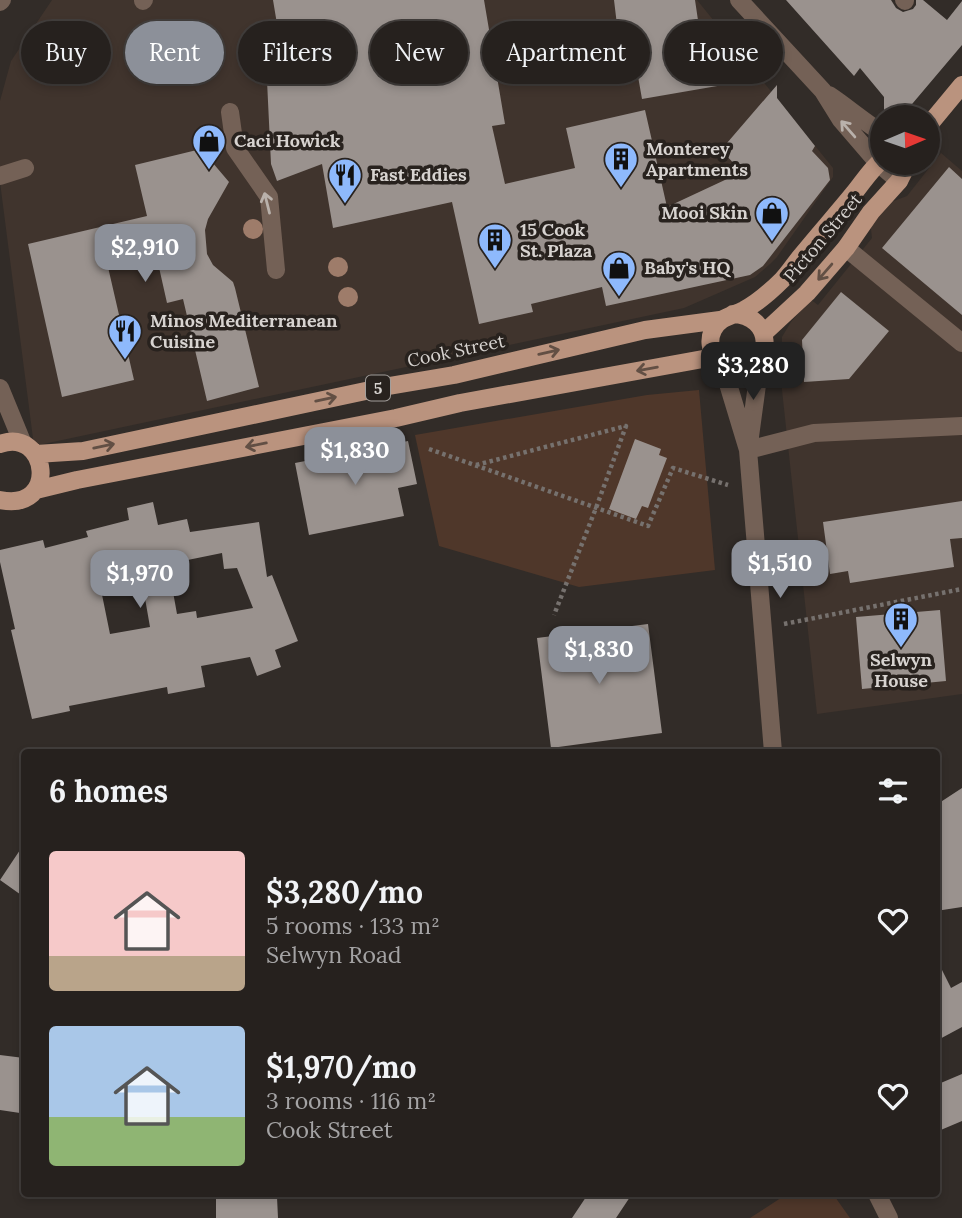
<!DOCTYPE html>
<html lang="en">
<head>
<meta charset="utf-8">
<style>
  :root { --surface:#26211e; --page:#2e2927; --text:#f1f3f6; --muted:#a4a3a4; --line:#423e3c; --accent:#8c9099 }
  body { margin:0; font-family:Lora,serif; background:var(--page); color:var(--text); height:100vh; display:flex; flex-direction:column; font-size:26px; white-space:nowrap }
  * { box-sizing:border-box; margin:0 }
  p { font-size:23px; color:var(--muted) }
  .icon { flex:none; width:38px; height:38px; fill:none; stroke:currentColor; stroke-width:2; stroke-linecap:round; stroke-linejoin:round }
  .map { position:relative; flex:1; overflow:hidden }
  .details { position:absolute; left:21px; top:749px; width:919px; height:448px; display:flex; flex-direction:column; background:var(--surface); border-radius:7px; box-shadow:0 4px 10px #0003,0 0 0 2px var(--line) }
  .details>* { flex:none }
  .hud { position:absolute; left:21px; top:21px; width:920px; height:63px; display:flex; gap:14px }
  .needle { width:46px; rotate:88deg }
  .fabs { position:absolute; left:870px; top:105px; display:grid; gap:14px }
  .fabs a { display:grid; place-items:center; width:70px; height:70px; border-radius:50%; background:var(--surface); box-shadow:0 4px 10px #0003,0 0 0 2px var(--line); font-size:35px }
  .price { position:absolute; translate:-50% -60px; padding:0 16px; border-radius:14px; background:var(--accent); color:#fff; font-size:23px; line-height:46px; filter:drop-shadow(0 2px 4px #0008) }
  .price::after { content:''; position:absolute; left:50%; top:42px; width:21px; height:16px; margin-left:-10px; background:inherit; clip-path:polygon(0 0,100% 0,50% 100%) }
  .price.current { background:#222; color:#fff }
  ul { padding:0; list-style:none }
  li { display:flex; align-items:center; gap:21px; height:175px; padding:0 28px }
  li span { display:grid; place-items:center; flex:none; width:196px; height:140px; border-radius:7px; color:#555 }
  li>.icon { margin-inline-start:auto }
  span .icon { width:84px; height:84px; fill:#fffc; stroke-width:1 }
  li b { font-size:30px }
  h2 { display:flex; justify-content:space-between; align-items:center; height:84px; padding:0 28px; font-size:30px }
  .tag { padding:0 24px; border-radius:32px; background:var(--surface); box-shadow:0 4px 10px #0003,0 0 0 2px var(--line); font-size:24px; line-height:63px }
  .tag.current { background:var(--accent); color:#fff }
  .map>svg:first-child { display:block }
</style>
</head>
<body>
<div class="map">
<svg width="962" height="1218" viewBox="0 0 962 1218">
  <rect width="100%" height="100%" fill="#322c28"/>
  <path fill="#40342d" d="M52,0h645l136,168v9l-56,80 -7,7 -15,13 -71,31 -650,138 -34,-264v-81l11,-40z
    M941,153l21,18v523l-145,20 -35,-324v-53l9,-15 19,-23 8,6 54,-67 -2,-17 16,-17 21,-8z"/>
  <path fill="#4f372a" d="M699,390l16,180 -136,17 -140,-41 -24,-111 232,-40z
    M787,1194h46l17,24h-100z"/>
  <path fill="#9a928e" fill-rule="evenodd" d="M273,0h211l21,124 -13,2 13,58 70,-16 -9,-40 79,-18 22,97 75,-35 -21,-22 56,-65v13l38,48 -3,5 16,17 2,12 -67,86 -13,9 -144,31 -4,-19 -71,17 2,8 -54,12 -27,-122 -119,26 -11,-64 -45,17 -6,-17 -6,-125 14,-3z
    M614,0h81l4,27 17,-2 36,55 -110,19 -9,-51 -13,2z
    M786,0h105l5,8 7,4 10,-3 3,-4v-5h7l24,20 15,-19v44l-55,65h-23v-13l-24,-29 -6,8z
    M201,149l28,33 -21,37 -3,11 2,24 6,11 20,17 2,6 24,99 -52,14 -24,-102 -16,4 -13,-58 -49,9 29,126 -72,17 -34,-153 119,-28 -12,-51z
    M949,167l13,12v136l-80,-67z
    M841,292l48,39 -40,48 -45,3 -2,-42z
    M635,439l26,10 -2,6 8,3 -19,50 -6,-2 -6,13 -27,-10z
    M408,441l9,43 -19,4 6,28 -95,19 -14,-72z
    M962,501v37l-12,1 4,28 -104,16 -2,-12 -18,3 -7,-52z
    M153,502l5,23 29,-6 3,13 69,-10 8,55 5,-2 26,66 -23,9 6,17 -24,9 -7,-19 -49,9 4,21 -37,7 -1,-7 -98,19 1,5 -38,8 -21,-89 4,-1 -15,-67v-12l43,-10 2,8 43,-11 -2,-6 43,-11 -2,-12zM222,553l2,16 13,-1 16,40 -56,10 -1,-7 -19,3 -9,-50zM139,564l11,63 -40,7 -12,-59z
    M940,610l6,71 -84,8 -6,-72z
    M648,624l14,109 -111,15 -14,-110z
    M962,788v119l-26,4v-106z
    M24,844v53l-24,-17z
    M936,958l15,30 11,-6v45l-26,14z
    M0,1055l24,3v40l-2,-1 -2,16 -20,-3z
    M962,1074v47l-26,11v-47z
    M588,1194h44l-16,24h-44z
    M277,1197l1,21h-62v-19z"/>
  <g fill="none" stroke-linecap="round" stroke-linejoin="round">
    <path stroke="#76716e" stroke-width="4.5" stroke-dasharray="3.5 3.5" stroke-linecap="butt" d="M429,449l219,77 25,-58 55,17
      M476,465l150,-39 -30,82 -42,107
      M784,624l178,-35"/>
    <path stroke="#746156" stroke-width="18" d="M739,0l84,91 18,29 37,43 21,18
      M904,0l1,1
      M143,1l1,-1
      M0,2l2,-2
      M829,95c18,12 34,26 53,38
      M230,112l5,36 34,49 7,73
      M0,176l25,-8
      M846,248l116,95
      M722,364l26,86 25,302
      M0,388l23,56
      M749,444l12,-89
      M748,450l66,-17 148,-7
      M877,1194l12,24"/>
    <path stroke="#ba937e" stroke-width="18" d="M928,126l34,-41
      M733,314c41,2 40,50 9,55 -22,3 -38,-20 -29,-39 6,-13 19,-14 31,-20 13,-7 27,-19 38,-30 7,-7 13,-17 20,-25 17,-21 35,-41 52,-62 9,-11 17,-24 28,-33
      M764,333l43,-40 39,-45 25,-36 28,-31 9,-18
      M0,444c48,-17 60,68 0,56
      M36,454l47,-3 306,-65 65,-11 191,-45 75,-10
      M36,490l41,-10 319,-62 64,-15 254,-46"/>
  </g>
  <g fill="#9e7c6a">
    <circle cx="253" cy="229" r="10"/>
    <circle cx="338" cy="267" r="10"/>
    <circle cx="348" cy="297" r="10"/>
  </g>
  <defs><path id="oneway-shaft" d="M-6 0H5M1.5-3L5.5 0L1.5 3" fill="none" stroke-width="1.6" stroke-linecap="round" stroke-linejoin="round" transform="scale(1.75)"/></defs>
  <g stroke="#b9b1ab">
    <use href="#oneway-shaft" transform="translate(848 129) rotate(-131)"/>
    <use href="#oneway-shaft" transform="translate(267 203) rotate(-104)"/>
  </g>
  <g stroke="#624f44">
    <use href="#oneway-shaft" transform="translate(825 272) rotate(131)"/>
    <use href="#oneway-shaft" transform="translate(549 352) rotate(-13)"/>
    <use href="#oneway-shaft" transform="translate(647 369) rotate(170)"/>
    <use href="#oneway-shaft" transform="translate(326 399) rotate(-12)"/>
    <use href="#oneway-shaft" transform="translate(256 445) rotate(169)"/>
    <use href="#oneway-shaft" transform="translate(104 446) rotate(-12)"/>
  </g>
  <defs>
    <g id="shop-pin" transform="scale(1.75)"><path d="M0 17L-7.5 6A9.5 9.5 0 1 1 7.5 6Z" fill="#8eb9fc" stroke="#28221e"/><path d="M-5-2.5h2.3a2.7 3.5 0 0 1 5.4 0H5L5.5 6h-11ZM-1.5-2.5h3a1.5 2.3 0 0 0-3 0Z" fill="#111"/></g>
    <g id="building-pin" transform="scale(1.75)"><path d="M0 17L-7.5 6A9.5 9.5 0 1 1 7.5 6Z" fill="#8eb9fc" stroke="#28221e"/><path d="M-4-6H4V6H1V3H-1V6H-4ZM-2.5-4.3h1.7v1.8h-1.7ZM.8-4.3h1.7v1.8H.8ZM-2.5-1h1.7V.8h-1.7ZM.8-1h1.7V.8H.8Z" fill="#111"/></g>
    <g id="restaurant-pin" transform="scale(1.75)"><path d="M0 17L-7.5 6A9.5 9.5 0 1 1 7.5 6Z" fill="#8eb9fc" stroke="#28221e"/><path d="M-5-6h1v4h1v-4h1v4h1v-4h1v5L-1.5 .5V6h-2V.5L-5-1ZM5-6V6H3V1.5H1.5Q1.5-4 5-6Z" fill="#111"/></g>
  </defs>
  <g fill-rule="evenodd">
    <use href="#shop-pin" x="209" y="141"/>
    <use href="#building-pin" x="621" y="159"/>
    <use href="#restaurant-pin" x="345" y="175"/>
    <use href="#shop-pin" x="772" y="213"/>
    <use href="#building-pin" x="495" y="240"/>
    <use href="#shop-pin" x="619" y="268"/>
    <use href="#restaurant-pin" x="125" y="331"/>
    <use href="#building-pin" x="901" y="619"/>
  </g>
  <g text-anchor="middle" stroke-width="7" stroke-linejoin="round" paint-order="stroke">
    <rect fill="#28221e" stroke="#a29e9b" stroke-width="2" x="366" y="375.5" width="24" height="25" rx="5"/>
    <g font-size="16" font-weight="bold" fill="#d7d3d0">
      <text x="378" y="394">5</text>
    </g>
    <g font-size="18" font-weight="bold" fill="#d7d3d0" stroke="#28221e" text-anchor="start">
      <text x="234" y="147">Caci Howick</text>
      <text x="646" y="155">Monterey<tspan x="646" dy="21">Apartments</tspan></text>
      <text x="370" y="181">Fast Eddies</text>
      <text x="748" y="219" text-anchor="end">Mooi Skin</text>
      <text x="520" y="236">15 Cook<tspan x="520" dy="21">St. Plaza</tspan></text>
      <text x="644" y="274">Baby's HQ</text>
      <text x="150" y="327">Minos Mediterranean<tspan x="150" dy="21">Cuisine</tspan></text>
      <text x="901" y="666" text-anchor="middle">Selwyn<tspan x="901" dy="21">House</tspan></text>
    </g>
    <g font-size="18" fill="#d7d3d0" stroke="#28221e">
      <text transform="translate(823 238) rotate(-50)" y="6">Picton Street</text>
      <text transform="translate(456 351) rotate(-12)" y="6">Cook Street</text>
    </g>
  </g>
</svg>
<div class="fabs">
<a><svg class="needle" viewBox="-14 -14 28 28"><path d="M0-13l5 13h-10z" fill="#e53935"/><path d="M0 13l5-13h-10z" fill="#a4a3a4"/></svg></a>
</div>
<b class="price" style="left:145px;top:284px">$2,910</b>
<b class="price current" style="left:753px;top:402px">$3,280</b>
<b class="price" style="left:355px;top:487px">$1,830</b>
<b class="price" style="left:780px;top:600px">$1,510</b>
<b class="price" style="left:140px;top:610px">$1,970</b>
<b class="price" style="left:599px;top:686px">$1,830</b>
<div class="hud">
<a class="tag">Buy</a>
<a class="tag current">Rent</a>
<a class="tag">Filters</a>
<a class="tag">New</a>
<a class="tag">Apartment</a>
<a class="tag">House</a>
</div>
<section class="details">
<h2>6 homes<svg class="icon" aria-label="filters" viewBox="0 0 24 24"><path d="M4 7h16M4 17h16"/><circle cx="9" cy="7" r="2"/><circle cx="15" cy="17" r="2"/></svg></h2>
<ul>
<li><span style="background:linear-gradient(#f6c9c9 75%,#b9a48a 0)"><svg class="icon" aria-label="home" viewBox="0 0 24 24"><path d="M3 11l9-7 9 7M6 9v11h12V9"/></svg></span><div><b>$3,280/mo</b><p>5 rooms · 133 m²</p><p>Selwyn Road</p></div><svg class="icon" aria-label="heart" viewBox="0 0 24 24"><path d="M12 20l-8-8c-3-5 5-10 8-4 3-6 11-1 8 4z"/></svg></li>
<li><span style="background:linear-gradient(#a9c7e8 65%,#8fb573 0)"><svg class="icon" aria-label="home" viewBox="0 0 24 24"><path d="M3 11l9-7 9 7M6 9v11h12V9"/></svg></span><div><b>$1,970/mo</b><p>3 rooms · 116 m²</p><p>Cook Street</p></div><svg class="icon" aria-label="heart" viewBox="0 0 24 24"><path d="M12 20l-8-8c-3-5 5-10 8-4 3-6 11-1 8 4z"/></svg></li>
</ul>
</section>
</div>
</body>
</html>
